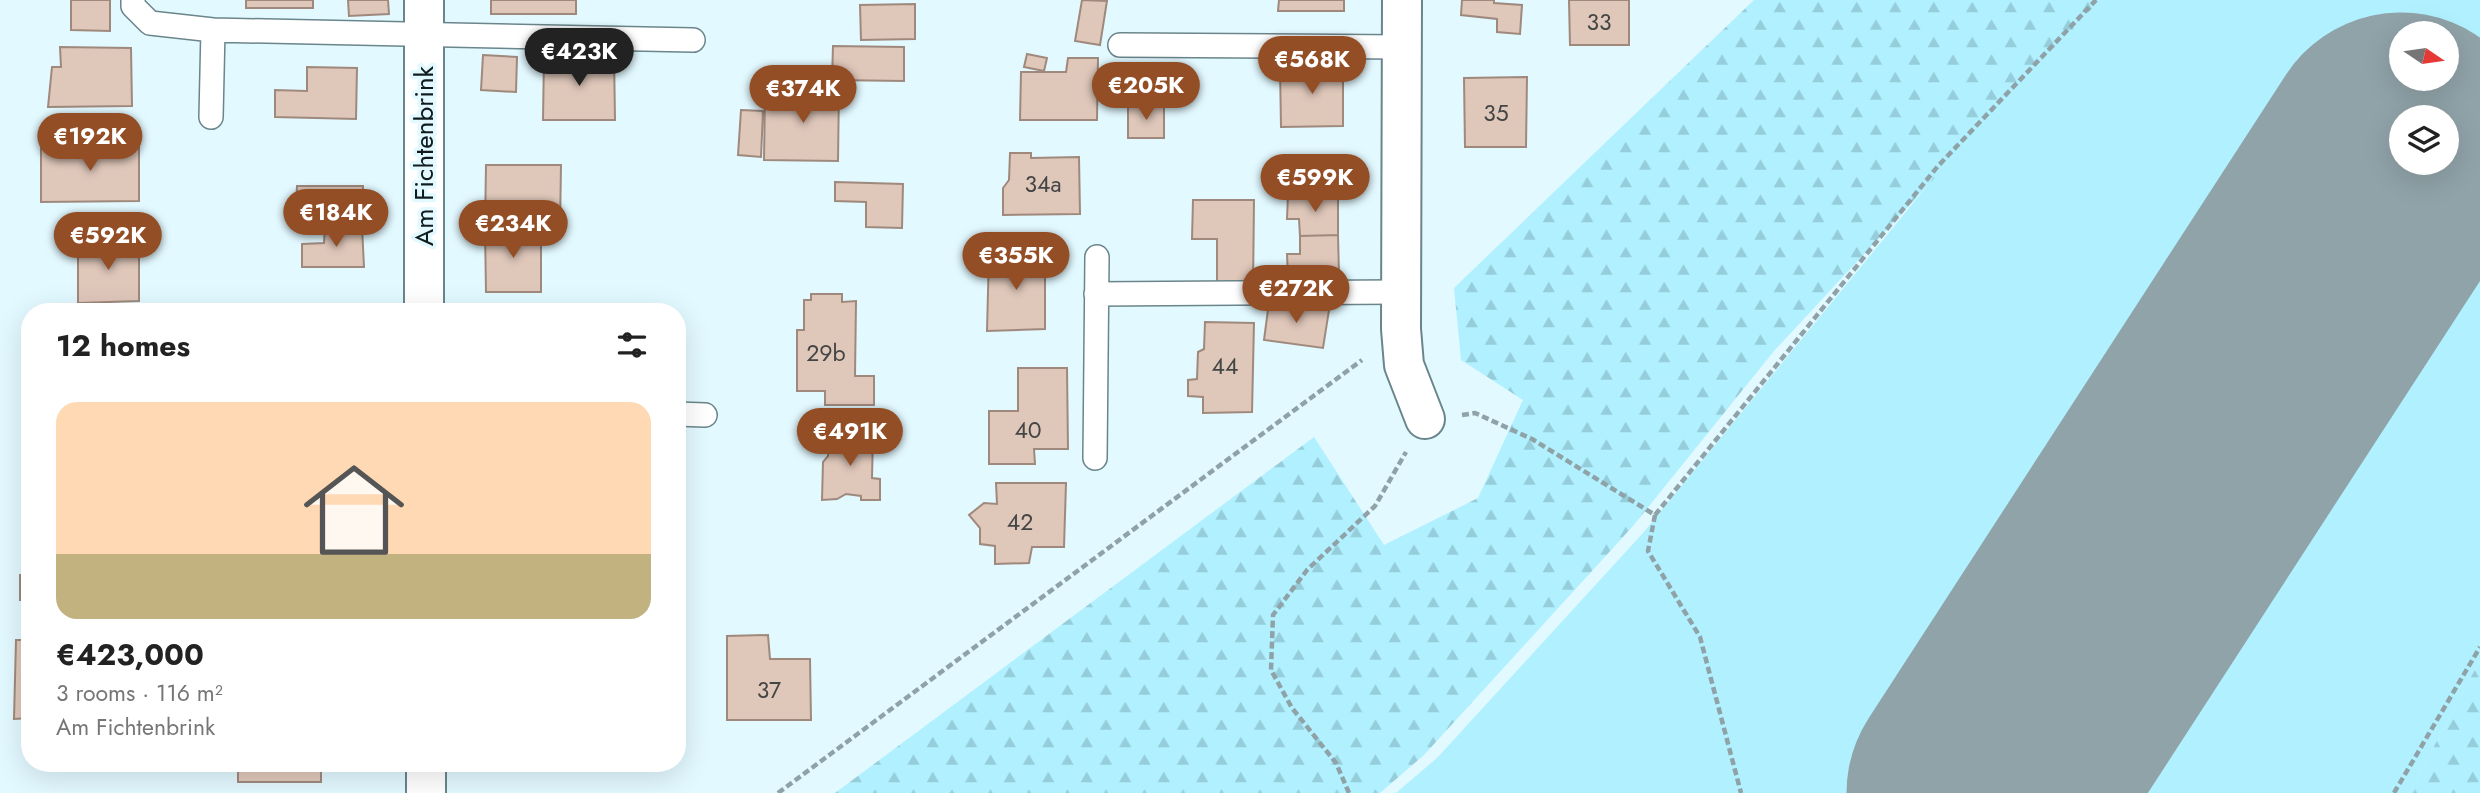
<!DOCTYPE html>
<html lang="en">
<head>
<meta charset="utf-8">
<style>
  :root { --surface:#fff; --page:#f6f6f6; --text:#222; --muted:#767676; --line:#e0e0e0; --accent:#944e26 }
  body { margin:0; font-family:Jost,sans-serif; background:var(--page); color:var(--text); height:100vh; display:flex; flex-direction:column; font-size:26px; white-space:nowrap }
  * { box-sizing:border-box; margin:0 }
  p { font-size:23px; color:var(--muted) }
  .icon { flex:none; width:38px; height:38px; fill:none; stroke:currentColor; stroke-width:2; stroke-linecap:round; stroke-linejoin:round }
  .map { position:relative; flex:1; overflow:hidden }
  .side { position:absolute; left:21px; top:303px; width:665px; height:469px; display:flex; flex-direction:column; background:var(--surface); border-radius:28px; box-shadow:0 7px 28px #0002 }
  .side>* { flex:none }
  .needle { width:46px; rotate:103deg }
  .tools { position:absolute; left:2389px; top:21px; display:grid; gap:14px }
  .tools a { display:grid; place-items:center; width:70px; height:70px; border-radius:50%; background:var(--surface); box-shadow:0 7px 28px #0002; font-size:35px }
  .price { position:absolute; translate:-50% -60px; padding:0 16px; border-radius:24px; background:var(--accent); color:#fff; font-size:23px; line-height:46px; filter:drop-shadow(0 2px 4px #0008) }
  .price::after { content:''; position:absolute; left:50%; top:42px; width:21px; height:16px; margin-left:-10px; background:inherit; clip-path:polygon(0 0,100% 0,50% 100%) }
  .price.on { background:#222; color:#fff }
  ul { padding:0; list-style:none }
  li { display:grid; align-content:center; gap:14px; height:371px; padding:0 35px }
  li+li { border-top:2px solid var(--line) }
  li span { display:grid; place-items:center; height:217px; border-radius:21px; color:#555 }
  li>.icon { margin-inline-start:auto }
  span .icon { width:126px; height:126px; fill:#fffc; stroke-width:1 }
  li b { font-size:30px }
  h2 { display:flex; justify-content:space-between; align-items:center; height:84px; padding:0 35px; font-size:30px }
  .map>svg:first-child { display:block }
</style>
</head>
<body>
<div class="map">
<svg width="2480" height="793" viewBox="0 0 2480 793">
  <defs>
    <pattern id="forest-firs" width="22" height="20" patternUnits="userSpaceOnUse" patternTransform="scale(1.75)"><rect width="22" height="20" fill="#b0f0ff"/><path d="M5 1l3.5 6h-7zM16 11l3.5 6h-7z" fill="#96cdda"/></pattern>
  </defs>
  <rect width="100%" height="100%" fill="#e2f9ff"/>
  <path fill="#b0f0ff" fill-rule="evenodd" d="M2099,0h381v660l-71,133h-1013l41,-35 206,-225 298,-364zM2401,33h45v46h-45zM2401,117h45v46h-45z"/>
  <path fill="url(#forest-firs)" d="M1754,0h346l-326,351 -141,175 -209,229 -44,38h-545l479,-356 70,108 94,-47 45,-98 -62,-40 -7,-72z
    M2480,660v133h-71z"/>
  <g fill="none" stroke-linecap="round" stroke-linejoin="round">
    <path stroke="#90a3a8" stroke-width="275" d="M1984,793l417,-643"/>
  </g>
  <path fill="#dfc7ba" stroke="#9f897d" stroke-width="2" d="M71,0h39v31l-39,-1z
    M246,0h67v8h-67z
    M348,0h40l1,14 -40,2z
    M491,0h85v14h-85z
    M1082,0l25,1 -7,44 -25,-4z
    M1279,0h65v11h-66z
    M1462,0h32v3l28,2 -2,29 -23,-2v-13l-36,-4z
    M1569,0h60v45h-59z
    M915,4v35l-54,1 -1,-35z
    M833,46l71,1v34l-72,-1z
    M60,47l71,1 1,58 -84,1 4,-40h9z
    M1027,54l20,4 -3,13 -20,-4z
    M483,55l34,2 -1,35 -35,-2z
    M544,56h70l1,64h-72z
    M1068,58h30l-1,62h-77l1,-48h45z
    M1343,65v61l-62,1 -1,-61z
    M307,67l50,1 -1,51 -81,-2v-27l32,1z
    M1527,77l-1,70h-61l-1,-69z
    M792,85h47l-1,76 -74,-1 1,-63h27z
    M1128,105h36v33h-36z
    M741,110l22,1 -2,46 -23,-2z
    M139,144v57l-98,1v-57z
    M1010,153h21v5l48,-1 1,57 -77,1v-27l6,-8z
    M1328,162l17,3 -2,15 -17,-2z
    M486,165h75l-1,61 -75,3z
    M835,182l68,2 -1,44 -36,-1v-25l-31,-1z
    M297,186h66l-1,41 -67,-1z
    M1288,194l50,1v40l-38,1 -1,-17h-12z
    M1193,200h61l-1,89 -36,-1v-49h-25z
    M325,226l37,1 2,40h-62v-23l22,-1z
    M541,227v65h-55l-1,-63z
    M1338,235l1,41 -51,2 -1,-24h13v-18z
    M139,242v59l-61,2v-60z
    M989,253h56v76l-58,2z
    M811,294h31v8l14,-1 -1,75h19v29h-49v-14h-28v-61h7v-30h7z
    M1269,302l60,8 -6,38 -59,-8z
    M1205,322l49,1 -2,89 -49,1v-16l-15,-1v-16l9,-1 1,-27 6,-3z
    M1018,368h49l1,81h-34l1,15h-46v-53h29z
    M828,434h45l-1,44 8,1v21h-19v-4l-15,-2 -9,5 -15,1 1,-38 5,-6z
    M996,483h70l-2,64h-32l-3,16 -34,1v-18l-15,-2v-16l-11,-13 15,-12 13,1z
    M20,575h10v25h-10z
    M768,635l2,24h40l1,61h-84v-84z
    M16,640h14v78l-16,1z
    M238,763h83v19h-83z"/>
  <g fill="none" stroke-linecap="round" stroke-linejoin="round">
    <g stroke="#6a858b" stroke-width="26">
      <path id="lane" d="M133,0v6l17,17 63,7
        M1120,45l282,2
        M211,117l2,-87 480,10
        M1096,294l304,-2
        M677,414l28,1
        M1095,458l2,-201"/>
    </g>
    <g stroke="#6a858b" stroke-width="42">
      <path id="street" d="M424,0v312
        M1402,0l-1,329 3,36 21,54
        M426,793v-30"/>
    </g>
    <path stroke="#8fa2a7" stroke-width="4.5" stroke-dasharray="7 3.5" stroke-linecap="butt" d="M1462,415l13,-2 57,26 123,76 283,-349 158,-166
      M1655,515l-7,36 52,86 41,156
      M778,793l584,-433
      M1349,793l-13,-30 -44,-55 -21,-38 2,-55 34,-45 68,-64 31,-54
      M2394,793l86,-146"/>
    <use href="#lane" stroke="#fff" stroke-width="23"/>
    <use href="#street" stroke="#fff" stroke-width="38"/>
  </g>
  <g text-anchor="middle" stroke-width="7" stroke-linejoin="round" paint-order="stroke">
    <g font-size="23" fill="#444645">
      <text x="1599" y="30">33</text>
      <text x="1496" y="121">35</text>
      <text x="1043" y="192">34a</text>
      <text x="826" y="361">29b</text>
      <text x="1225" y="374">44</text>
      <text x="1028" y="438">40</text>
      <text x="1020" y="530">42</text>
      <text x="769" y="698">37</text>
    </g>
    <g font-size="26" fill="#101b1e" stroke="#e2f9ff">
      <text transform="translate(424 156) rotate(-90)" y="9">Am Fichtenbrink</text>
    </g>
  </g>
</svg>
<div class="tools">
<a><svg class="needle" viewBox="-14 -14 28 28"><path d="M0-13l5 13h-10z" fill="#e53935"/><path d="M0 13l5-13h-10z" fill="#767676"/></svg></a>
<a><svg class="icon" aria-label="layers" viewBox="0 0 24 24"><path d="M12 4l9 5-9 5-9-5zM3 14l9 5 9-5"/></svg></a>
</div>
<b class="price on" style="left:579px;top:88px">€423K</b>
<b class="price" style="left:1312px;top:96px">€568K</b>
<b class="price" style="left:1146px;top:122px">€205K</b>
<b class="price" style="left:803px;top:125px">€374K</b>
<b class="price" style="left:90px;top:173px">€192K</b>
<b class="price" style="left:1315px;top:214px">€599K</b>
<b class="price" style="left:336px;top:249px">€184K</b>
<b class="price" style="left:513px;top:260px">€234K</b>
<b class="price" style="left:108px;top:272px">€592K</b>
<b class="price" style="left:1016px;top:292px">€355K</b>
<b class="price" style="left:1296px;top:325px">€272K</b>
<b class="price" style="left:850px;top:468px">€491K</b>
<section class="side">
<h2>12 homes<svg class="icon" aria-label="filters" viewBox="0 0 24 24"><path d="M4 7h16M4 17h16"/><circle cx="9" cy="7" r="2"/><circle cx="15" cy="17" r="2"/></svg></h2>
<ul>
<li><span style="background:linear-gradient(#ffd9b3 70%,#c2b280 0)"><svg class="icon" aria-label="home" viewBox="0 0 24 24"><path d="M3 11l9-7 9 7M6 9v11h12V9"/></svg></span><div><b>€423,000</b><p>3 rooms · 116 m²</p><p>Am Fichtenbrink</p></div></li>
</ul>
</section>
</div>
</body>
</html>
